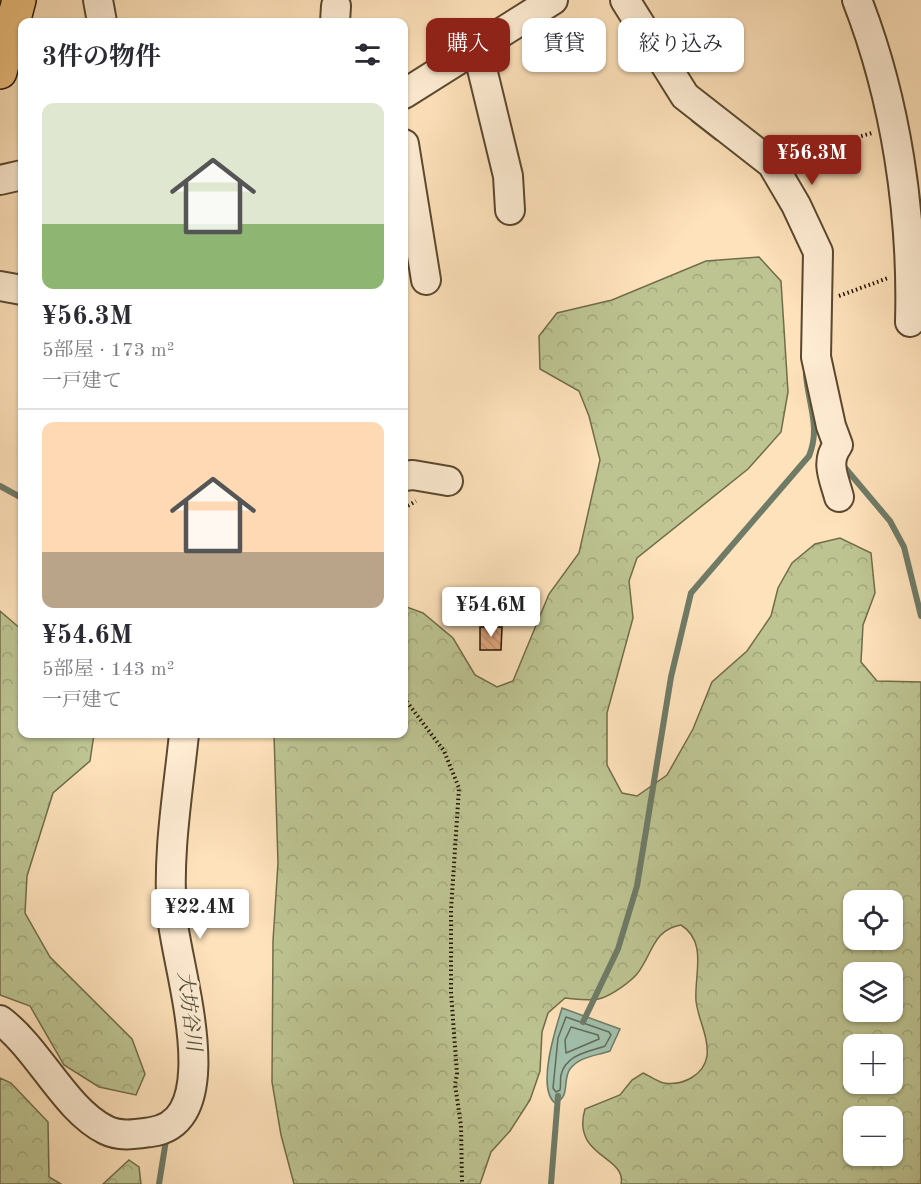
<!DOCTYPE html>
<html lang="ja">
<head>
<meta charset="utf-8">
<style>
  :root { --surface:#fff; --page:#f7f7f7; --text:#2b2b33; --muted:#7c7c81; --line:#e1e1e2; --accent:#8f2418 }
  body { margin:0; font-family:"Old Standard TT","Noto Serif JP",serif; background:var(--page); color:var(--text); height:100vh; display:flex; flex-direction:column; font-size:22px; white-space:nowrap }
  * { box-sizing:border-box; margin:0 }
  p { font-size:20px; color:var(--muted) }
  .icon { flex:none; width:33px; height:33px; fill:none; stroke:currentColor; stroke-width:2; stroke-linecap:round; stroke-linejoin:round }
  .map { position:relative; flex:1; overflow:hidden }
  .details { position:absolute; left:18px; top:18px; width:390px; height:720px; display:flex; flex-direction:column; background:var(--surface); border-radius:12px; box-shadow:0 2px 4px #0004 }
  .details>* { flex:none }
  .guide { position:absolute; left:426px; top:18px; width:405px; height:54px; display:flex; gap:12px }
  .controls { position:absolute; left:843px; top:890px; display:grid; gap:12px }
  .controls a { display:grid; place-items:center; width:60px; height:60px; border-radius:12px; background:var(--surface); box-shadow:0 2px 4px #0004; font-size:30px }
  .price { position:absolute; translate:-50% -51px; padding:0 14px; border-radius:6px; background:#fff; color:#222; font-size:20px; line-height:39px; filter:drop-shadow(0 2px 3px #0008) }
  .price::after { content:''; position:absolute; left:50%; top:36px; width:18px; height:14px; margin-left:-9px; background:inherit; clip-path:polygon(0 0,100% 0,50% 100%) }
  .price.selected { background:var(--accent); color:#fff }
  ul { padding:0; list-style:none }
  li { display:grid; align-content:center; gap:12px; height:318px; padding:0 24px }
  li+li { border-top:2px solid var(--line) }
  li span { display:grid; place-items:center; height:186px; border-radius:12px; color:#555 }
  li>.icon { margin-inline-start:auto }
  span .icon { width:108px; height:108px; fill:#fffc; stroke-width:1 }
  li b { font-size:26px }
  h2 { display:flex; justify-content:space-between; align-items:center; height:72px; padding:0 24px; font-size:26px }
  .chip { padding:0 21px; border-radius:12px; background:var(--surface); box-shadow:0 2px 4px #0004; font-size:21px; line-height:54px }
  .chip.selected { background:var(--accent); color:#fff }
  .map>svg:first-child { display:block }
</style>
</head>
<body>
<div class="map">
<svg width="921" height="1184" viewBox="0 0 921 1184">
  <defs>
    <pattern id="forest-crowns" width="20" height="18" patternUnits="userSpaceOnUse" patternTransform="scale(1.5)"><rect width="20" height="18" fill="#bdc492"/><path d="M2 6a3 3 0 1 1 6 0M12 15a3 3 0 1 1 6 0" fill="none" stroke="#a2a87c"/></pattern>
    <pattern id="building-back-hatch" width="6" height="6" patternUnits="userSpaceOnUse" patternTransform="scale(1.5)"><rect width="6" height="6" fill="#e3a97f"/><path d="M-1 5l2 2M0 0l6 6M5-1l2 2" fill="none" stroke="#c3916c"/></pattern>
  </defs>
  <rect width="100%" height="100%" fill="#fee2bb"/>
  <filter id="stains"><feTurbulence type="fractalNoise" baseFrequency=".00333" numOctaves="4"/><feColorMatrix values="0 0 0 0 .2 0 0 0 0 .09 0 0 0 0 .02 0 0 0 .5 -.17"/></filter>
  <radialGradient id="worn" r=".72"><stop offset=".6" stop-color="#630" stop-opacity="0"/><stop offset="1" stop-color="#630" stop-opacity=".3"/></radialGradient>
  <path fill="url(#forest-crowns)" stroke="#716c49" stroke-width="1.5" fill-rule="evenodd" d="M759,257l22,24 7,111 -7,40 -33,37 -111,89 -8,23 4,37 -26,95v52l15,28 15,3 30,-21 26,-46 19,-47 35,-31 24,-35 7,-28 14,-25 23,-19 25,-6 31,15 4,40 -12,32 -2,37 16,19 44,1v502h-300c6,-28 -50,-27 -36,-75l35,-14 12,-15 11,-7c7,3 15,9 21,10 19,3 40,-8 43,-27 2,-19 -9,-37 -11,-55 -2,-26 12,-59 -15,-76 -29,5 -28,29 -44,49 -8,9 -24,20 -35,24 -10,4 -26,1 -37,0l-17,15 -6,19 -2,39 -10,29 -20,31 -19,21 -11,32h-186l-13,-49 -9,-53 1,-141 5,-78 -4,-129h130v-128l19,7 30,25 22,37 22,12 16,-6 36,-87 30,-41 21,-93 -11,-44 -10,-25 -39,-22 -1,-33 18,-23 55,-13 94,-39zM854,900h38v39h-38zM854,972h38v39h-38zM854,1044h38v39h-38zM854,1116h38v39h-38z
    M0,611l22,19v104h72l-4,27 -37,32 -26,83 -2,37 25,44 82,82 13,35 -9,21 -37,-8 -35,-22 -34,-59 -30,-11z
    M0,1078l11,5 37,39 1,55 12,7h-61z
    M129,1160l10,7 2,17h-38z"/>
  <path fill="#a1bfab" stroke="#6f7b67" stroke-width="1.5" d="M562,1008l58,21 -10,22c-14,5 -30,5 -40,18 -8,11 1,28 -15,34 -19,-15 1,-76 7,-95z"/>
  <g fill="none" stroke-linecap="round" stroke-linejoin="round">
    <path stroke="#636a56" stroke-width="1.5" d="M566,1017l43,15 2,3 -6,11c-16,6 -39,8 -44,29 -1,5 0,10 -1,15l-4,2 -3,-4 5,-50z
      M571,1027l27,8 1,4 -33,14 -1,-13z"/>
    <path stroke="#6f7b67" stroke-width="6" d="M694,120l23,18
      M841,463l49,58 14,26 17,69
      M0,486l22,12
      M583,1022l35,-73 19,-63 34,-209 20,-84 118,-137c12,-29 -1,-52 -3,-82
      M159,1184l8,-50
      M551,1184l7,-88"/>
  </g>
  <path fill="url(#building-back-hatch)" stroke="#251400" stroke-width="1.5" d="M480,627h22l-1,23h-21z"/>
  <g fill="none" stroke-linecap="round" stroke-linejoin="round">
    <g stroke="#5b482f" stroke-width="32">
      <path id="minor" d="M98,0l4,22
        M625,0l60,96 87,68 24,41 22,47 -2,105 15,69 7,19c-13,17 -4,33 1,52
        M857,0c39,100 56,214 53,322
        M335,22l1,-16
        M477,48l31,128 2,34
        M404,94l149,-94
        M404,144l22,136
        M0,180l22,-5
        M0,286l22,4
        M404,476l9,-1 35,6
        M0,1020c39,29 65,90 106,110 14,7 30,4 45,2 79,-10 24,-169 21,-217 -5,-60 6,-122 12,-181"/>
    </g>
    <g stroke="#251400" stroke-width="36">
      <path id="highway" d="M0,72l19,-72"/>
    </g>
    <path stroke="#251400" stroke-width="4" stroke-dasharray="1.5 3" stroke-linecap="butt" d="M792,156l80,-23
      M804,173l5,-22
      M839,296l49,-18
      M404,508l12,-7
      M404,698l40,53 15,37 -8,122v82l6,82 -2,10 6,42 1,58"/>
    <use href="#minor" stroke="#feecd3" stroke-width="28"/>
    <use href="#highway" stroke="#efc17e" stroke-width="33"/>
  </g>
  <g text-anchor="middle" stroke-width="6" stroke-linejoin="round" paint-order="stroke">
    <g font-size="20" font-style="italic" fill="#50503c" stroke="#feecd3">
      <text transform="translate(190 1011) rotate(83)" y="7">大坊谷川</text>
    </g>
  </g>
  <rect width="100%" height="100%" filter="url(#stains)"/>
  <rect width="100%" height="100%" fill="url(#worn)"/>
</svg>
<div class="controls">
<a><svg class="icon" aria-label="locate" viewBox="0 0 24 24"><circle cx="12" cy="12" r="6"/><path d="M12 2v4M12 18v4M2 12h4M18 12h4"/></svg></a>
<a><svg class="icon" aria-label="layers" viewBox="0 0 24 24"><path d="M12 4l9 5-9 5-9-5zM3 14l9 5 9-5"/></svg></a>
<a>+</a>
<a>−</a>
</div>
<b class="price selected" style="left:812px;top:186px">¥56.3M</b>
<b class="price" style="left:491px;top:638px">¥54.6M</b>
<b class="price" style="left:200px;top:940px">¥22.4M</b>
<div class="guide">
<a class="chip selected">購入</a>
<a class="chip">賃貸</a>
<a class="chip">絞り込み</a>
</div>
<section class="details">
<h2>3件の物件<svg class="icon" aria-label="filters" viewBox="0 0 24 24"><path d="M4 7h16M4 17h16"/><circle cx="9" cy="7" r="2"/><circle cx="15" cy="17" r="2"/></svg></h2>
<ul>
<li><span style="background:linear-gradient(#dfe7d0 65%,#8fb573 0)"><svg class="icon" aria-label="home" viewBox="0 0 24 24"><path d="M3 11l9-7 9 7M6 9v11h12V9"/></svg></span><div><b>¥56.3M</b><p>5部屋 · 173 m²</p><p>一戸建て</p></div></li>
<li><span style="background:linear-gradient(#ffd9b3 70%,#b9a48a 0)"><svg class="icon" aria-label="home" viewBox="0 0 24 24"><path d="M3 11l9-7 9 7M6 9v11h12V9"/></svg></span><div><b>¥54.6M</b><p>5部屋 · 143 m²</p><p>一戸建て</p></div></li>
</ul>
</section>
</div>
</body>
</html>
